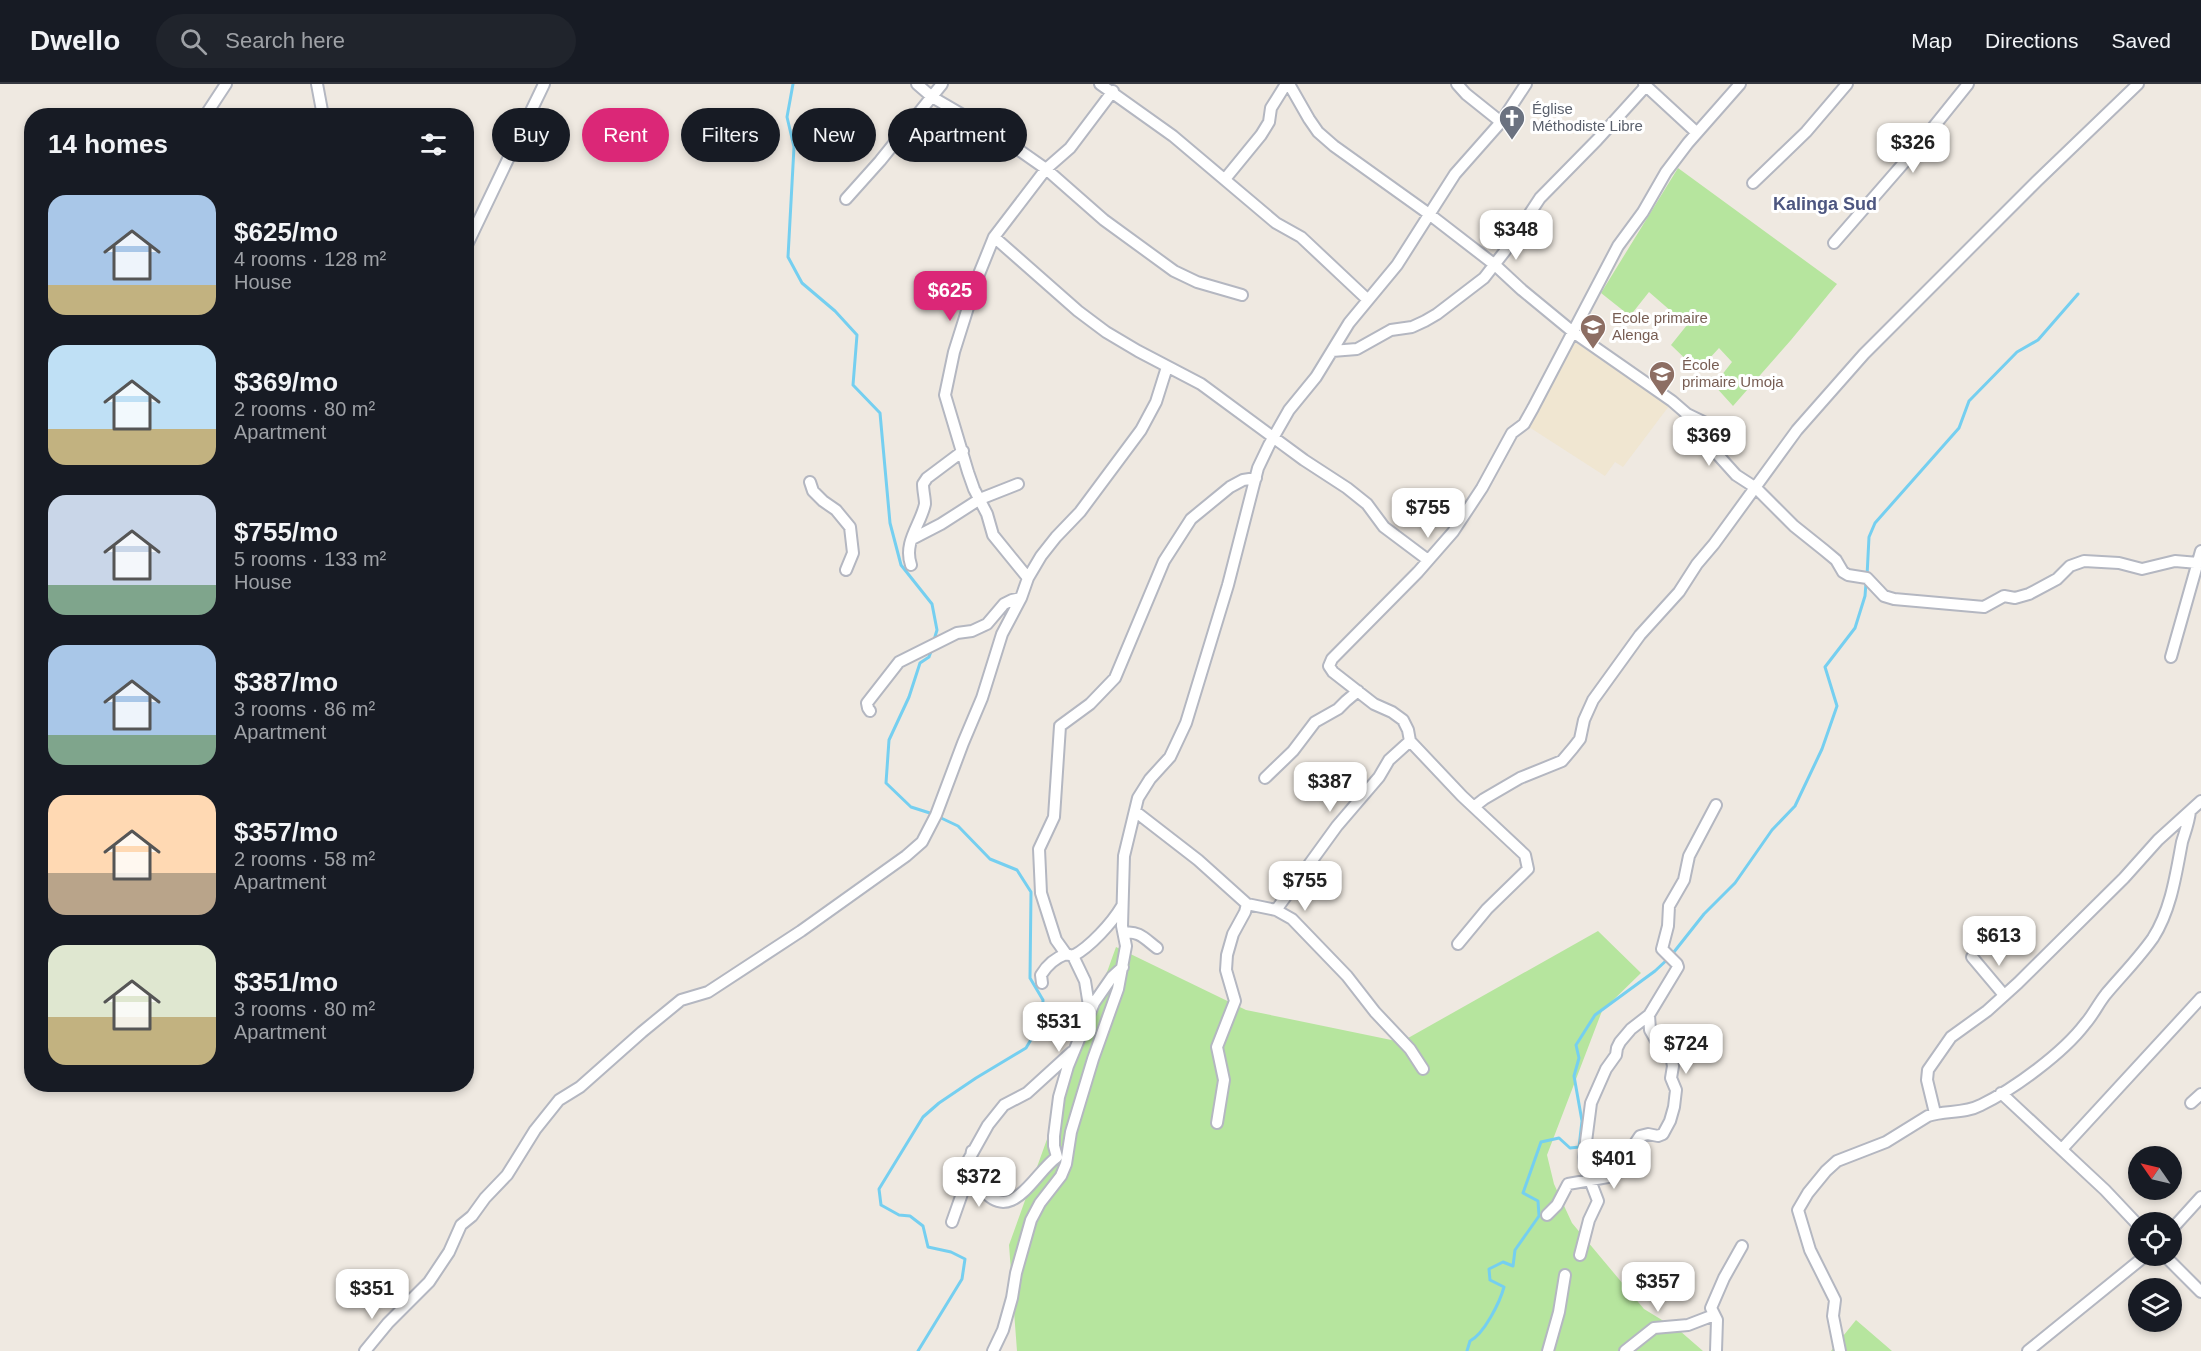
<!DOCTYPE html>
<html lang="en">
<head>
<meta charset="utf-8">
<style>
  :root { --surface:#171b24; --page:#20242c; --text:#f1f3f6; --muted:#9ea1a6; --line:#363941; --accent:#db2777 }
  body { margin:0; font-family:Helvetica,sans-serif; background:var(--page); color:var(--text); height:100vh; display:flex; flex-direction:column; font-size:22px; white-space:nowrap }
  * { box-sizing:border-box; margin:0 }
  p { font-size:20px; color:var(--muted) }
  .icon { flex:none; width:33px; height:33px; fill:none; stroke:currentColor; stroke-width:2; stroke-linecap:round; stroke-linejoin:round }
  .map { position:relative; flex:1; overflow:hidden }
  .details { position:absolute; left:24px; top:24px; width:450px; height:984px; display:flex; flex-direction:column; background:var(--surface); border-radius:24px; box-shadow:0 3px 9px #0003 }
  .details>* { flex:none }
  .banner { position:absolute; left:492px; top:24px; width:570px; height:54px; display:flex; gap:12px }
  .needle { width:39px; rotate:304deg }
  .buttons { position:absolute; left:2128px; top:1062px; display:grid; gap:12px }
  .buttons a { display:grid; place-items:center; width:54px; height:54px; border-radius:50%; background:var(--surface); box-shadow:0 3px 9px #0003; font-size:30px }
  .price { position:absolute; translate:-50% -51px; padding:0 14px; border-radius:12px; background:#fff; color:#222; font-size:20px; line-height:39px; filter:drop-shadow(0 2px 3px #0008) }
  .price::after { content:''; position:absolute; left:50%; top:36px; width:18px; height:14px; margin-left:-9px; background:inherit; clip-path:polygon(0 0,100% 0,50% 100%) }
  .price.on { background:var(--accent); color:#fff }
  ul { padding:0; list-style:none }
  li { display:flex; align-items:center; gap:18px; height:150px; padding:0 24px }
  li span { display:grid; place-items:center; flex:none; width:168px; height:120px; border-radius:18px; color:#555 }
  li>.icon { margin-inline-start:auto }
  span .icon { width:72px; height:72px; fill:#fffc; stroke-width:1 }
  li b { font-size:26px }
  h2 { display:flex; justify-content:space-between; align-items:center; height:72px; padding:0 24px; font-size:26px }
  .chip { padding:0 21px; border-radius:27px; background:var(--surface); box-shadow:0 3px 9px #0003; font-size:21px; line-height:54px }
  .chip.on { background:var(--accent); color:#fff }
  header { display:flex; align-items:center; gap:36px; box-sizing:border-box; height:84px; padding:0 30px; background:var(--surface); border-bottom:2px solid var(--line) }
  header strong { font-size:28px }
  nav { display:flex; gap:33px; margin-inline-start:auto; font-size:21px }
  .search { width:420px; height:54px; background:var(--page); display:flex; align-items:center; gap:15px; box-sizing:border-box; padding:0 21px; border-radius:33px; color:var(--muted); font-size:22px }
  .map>svg:first-child { display:block }
</style>
</head>
<body>
<header>
<strong>Dwello</strong>
<div class="search"><svg class="icon" aria-label="search" viewBox="0 0 24 24"><circle cx="10" cy="10" r="6"/><path d="M15 15l6 6"/></svg>Search here</div>
<nav><a>Map</a><a>Directions</a><a>Saved</a></nav>
</header>
<div class="map">
<svg width="2201" height="1267" viewBox="0 0 2201 1267">
  <rect width="100%" height="100%" fill="#efe9e1"/>
  <path fill="#f0e6d1" d="M1575,258l94,64 -46,61 -8,-5 -10,14 -76,-49z"/>
  <path fill="#b6e59e" d="M1678,84l159,116 -46,56 -58,66 -19,-21 18,-23 -13,-14 -21,23 -27,-26 16,-20 -38,-33 -19,24 -29,-23z
    M1598,847l43,42 -39,38 -55,144 7,29 18,39 72,86 36,22 23,20h-686l-8,-106 107,-298 130,63 155,32z
    M1856,1236l36,31h-61z"/>
  <g fill="none" stroke-linecap="round" stroke-linejoin="round">
    <path stroke="#75cff0" stroke-width="3" d="M793,0l-6,33 7,30 -6,110 14,26 33,28 22,24 -4,50 27,28 10,110 11,42 31,39 5,26 -3,10
      M1867,492l2,-39 6,-14 84,-95 10,-27 48,-49 21,-12 40,-46
      M932,565l-3,8 -9,6 -11,34 -20,43 -3,43 25,24 22,7
      M918,1267l44,-72 3,-20 -14,-7 -23,-5 -5,-21 -13,-10 -11,-1 -18,-10 -2,-16 44,-72 16,-14 37,-25 50,-30 16,-27 1,-21 -13,-22 1,-86 -14,-22 -27,-11 -32,-33 -19,-9
      M1467,1267l3,-10c14,-7 30,-39 34,-54l-14,-7 -1,-11 14,-7 10,4 2,-16 24,-34 -1,-15 -15,-8 18,-51 18,-4 11,10 9,-1 3,-26 -8,-45 5,-18 -3,-13 19,-30 60,-44 15,-14 34,-43 31,-31 37,-53 23,-24 27,-57 15,-43 -12,-39 30,-39 10,-32 1,-13"/>
    <g stroke="#b4b7c1" stroke-width="14">
      <path id="street" d="M317,0l6,32
        M917,0l15,13 67,39 47,33 58,51 70,51 23,11 45,13
        M1100,0l73,52 103,87 25,14 67,63
        M1289,0l20,35 9,13 16,14 95,68 66,51 27,25 51,42 99,69 15,13 29,14 -6,13 8,14 18,20 20,13 38,38 30,24 12,10 7,12 5,3 19,3 17,18 10,3 90,8 20,-11 11,2 14,-4 28,-15 13,-13 14,-5 35,2 23,6 33,-8 23,2
        M1457,0l9,10 35,28
        M1644,0l52,48
        M205,32l21,-32
        M1225,95l36,-44 8,-13 2,-14 15,-24
        M1753,99l53,-51 41,-48
        M846,115l34,-38 62,-77
        M994,153l84,74 28,21 32,19 63,33 103,76 43,28 20,16 17,23 44,33
        M1834,159l81,-93 53,-66
        M466,163l78,-163
        M1332,267l25,-2 34,-19 21,-3 13,-6 12,-7 47,-36 21,-27 35,-53 57,-58 49,-54
        M810,398l3,9 10,10 13,9 14,17 3,26 -7,17
        M912,455l29,-15 39,-25 38,-15
        M911,481c-8,-23 10,-41 14,-61 0,-6 -2,-13 -2,-20l4,-6 36,-27
        M1028,494l-35,-43 -6,-21 -13,-25 -6,-17 -23,-77 9,-43 23,-73 17,-42 52,-68 24,-21 43,-57
        M2171,573l30,-106
        M870,627l-2,-3 -1,-5 32,-41 58,-29 15,-2 15,-7 17,-20 8,-4 9,-2
        M1265,694l28,-27 22,-29 23,-13 8,-8 12,-10
        M1475,722l9,-7 36,-21 42,-17 11,-13 7,-9 4,-19 9,-20 47,-65 39,-43 18,-28 17,-20 83,-114 67,-76 173,-173 101,-97
        M1136,728l62,48 49,44 29,6 16,9 55,57 28,36 35,37 13,20
        M1276,826l61,-84 42,-49 10,-17 21,-19
        M1124,849c15,-3 22,7 33,15
        M1458,860l29,-35 41,-40 -3,-14 -63,-59 -52,-55 -2,-11 -5,-10 -11,-8 -18,-8 -41,-32 -4,-6 3,-7 86,-87 35,-40 29,-44 30,-55 12,-9 9,-16 85,-162 25,-34 23,-40 22,-29 52,-59
        M1066,870l-10,-14 -15,-47 -2,-44 15,-32 6,-91 30,-22 25,-26 49,-117 27,-42 39,-32 13,-7 13,-2
        M1073,872c17,-9 39,-33 49,-50
        M1972,873l32,38
        M1042,899l-1,-8c6,-10 14,-17 25,-21l7,2 12,25 5,31
        M2001,1009l104,97 34,36
        M2191,1019l10,-9
        M1935,1029l-8,-33 1,-10 23,-33 36,-26 31,-28 106,-105 34,-38 43,-39
        M1217,1039l7,-43 -7,-33 18,-46 -9,-31 1,-15 6,-21 12,-22 2,-8
        M2062,1065l139,-151
        M972,1067c-3,12 -1,21 9,29v8c31,39 53,-15 76,-31l-3,-11v-10l5,-39 9,-31 26,-63 18,-26 11,-10
        M1547,1131l10,-10 11,-21 40,-7 9,-12 7,-5 16,-24 8,-2 10,2 5,-2 7,-13 4,-14 2,-17 -5,-12 2,-12 -2,-11 -13,-11 -8,-14 -1,-15
        M952,1138l12,-34v-20l24,-43 16,-20 23,-12 45,-41
        M2172,1145l29,-32
        M1580,1171l9,-35 9,-19 -13,-34 -1,-10 7,-54 15,-34 10,-14 1,-7 3,-6 11,-13 18,-14 29,-48 -1,-3 -15,-15 6,-23 1,-20 15,-26 5,-24 27,-51
        M2165,1172l36,36
        M365,1267l23,-28 41,-41 20,-30 12,-27 11,-9 13,-18 22,-23 28,-45 24,-30 21,-13 62,-55 39,-32 27,-8 93,-61 105,-75 16,-14 14,-27 27,-72 19,-45 20,-64 19,-36 7,-20 13,-22 15,-19 24,-25 61,-82 15,-28 11,-35
        M993,1267l10,-21 9,-32 4,-25 15,-53 9,-17 21,-27 5,-12 5,-32 22,-73 25,-70 8,-43 -4,-20 2,-70 14,-58 12,-19 20,-22 16,-34 42,-138 30,-117 11,-23 20,-35 27,-33 33,-54 48,-58 58,-91 46,-52 25,-38
        M1548,1267l11,-39 6,-37
        M1625,1267l29,-23 34,-3 26,-10
        M1716,1267l1,-31 -6,-12 13,-30 18,-32
        M1840,1267l-7,-35 2,-16 -25,-50 -12,-40 10,-17 18,-22 11,-10 49,-19 42,-26c17,-6 36,-2 53,-11 33,-16 82,-52 104,-81 8,-9 13,-20 21,-30 16,-19 33,-36 47,-56 18,-28 23,-64 29,-96 3,-10 7,-20 8,-31
        M2028,1267l117,-95"/>
    </g>
    <use href="#street" stroke="#fff" stroke-width="10"/>
  </g>
  <defs>
    <g id="church-pin" transform="scale(1.35)"><path d="M0 17L-7.5 6A9.5 9.5 0 1 1 7.5 6Z" fill="#6b7280" stroke="#fff"/><path d="M-1.2-6h2.4v3.5h3.3v2.4h-3.3V6h-2.4V-.1h-3.3v-2.4h3.3Z" fill="#fff"/></g>
    <g id="school-pin" transform="scale(1.35)"><path d="M0 17L-7.5 6A9.5 9.5 0 1 1 7.5 6Z" fill="#8d6e63" stroke="#fff"/><path d="M0-5L7-2L0 1L-7-2ZM-4 1L0 2.5L4 1V4Q0 6-4 4Z" fill="#fff"/></g>
  </defs>
  <g fill-rule="evenodd">
    <use href="#church-pin" x="1512" y="34"/>
    <use href="#school-pin" x="1593" y="243"/>
    <use href="#school-pin" x="1662" y="290"/>
  </g>
  <g text-anchor="middle" stroke-width="6" stroke-linejoin="round" paint-order="stroke">
    <g font-size="15" fill="#5b616d" stroke="#fff" text-anchor="start">
      <text x="1532" y="30">Église<tspan x="1532" dy="17">Méthodiste Libre</tspan></text>
    </g>
    <g font-size="15" fill="#785e54" stroke="#fff" text-anchor="start">
      <text x="1612" y="239">Ecole primaire<tspan x="1612" dy="17">Alenga</tspan></text>
      <text x="1682" y="286">École<tspan x="1682" dy="17">primaire Umoja</tspan></text>
    </g>
    <g font-size="18" font-weight="bold" fill="#4d5680" stroke="#fff">
      <text x="1825" y="126">Kalinga Sud</text>
    </g>
  </g>
</svg>
<div class="buttons">
<a><svg class="needle" viewBox="-14 -14 28 28"><path d="M0-13l5 13h-10z" fill="#e53935"/><path d="M0 13l5-13h-10z" fill="#9ea1a6"/></svg></a>
<a><svg class="icon" aria-label="locate" viewBox="0 0 24 24"><circle cx="12" cy="12" r="6"/><path d="M12 2v4M12 18v4M2 12h4M18 12h4"/></svg></a>
<a><svg class="icon" aria-label="layers" viewBox="0 0 24 24"><path d="M12 4l9 5-9 5-9-5zM3 14l9 5 9-5"/></svg></a>
</div>
<b class="price" style="left:1913px;top:90px">$326</b>
<b class="price" style="left:1516px;top:177px">$348</b>
<b class="price on" style="left:950px;top:238px">$625</b>
<b class="price" style="left:1709px;top:383px">$369</b>
<b class="price" style="left:1428px;top:455px">$755</b>
<b class="price" style="left:1330px;top:729px">$387</b>
<b class="price" style="left:1305px;top:828px">$755</b>
<b class="price" style="left:1999px;top:883px">$613</b>
<b class="price" style="left:1059px;top:969px">$531</b>
<b class="price" style="left:1686px;top:991px">$724</b>
<b class="price" style="left:1614px;top:1106px">$401</b>
<b class="price" style="left:979px;top:1124px">$372</b>
<b class="price" style="left:1658px;top:1229px">$357</b>
<b class="price" style="left:372px;top:1236px">$351</b>
<div class="banner">
<a class="chip">Buy</a>
<a class="chip on">Rent</a>
<a class="chip">Filters</a>
<a class="chip">New</a>
<a class="chip">Apartment</a>
</div>
<section class="details">
<h2>14 homes<svg class="icon" aria-label="filters" viewBox="0 0 24 24"><path d="M4 7h16M4 17h16"/><circle cx="9" cy="7" r="2"/><circle cx="15" cy="17" r="2"/></svg></h2>
<ul>
<li><span style="background:linear-gradient(#a9c7e8 75%,#c2b280 0)"><svg class="icon" aria-label="home" viewBox="0 0 24 24"><path d="M3 11l9-7 9 7M6 9v11h12V9"/></svg></span><div><b>$625/mo</b><p>4 rooms · 128 m²</p><p>House</p></div></li>
<li><span style="background:linear-gradient(#bfe0f5 70%,#c2b280 0)"><svg class="icon" aria-label="home" viewBox="0 0 24 24"><path d="M3 11l9-7 9 7M6 9v11h12V9"/></svg></span><div><b>$369/mo</b><p>2 rooms · 80 m²</p><p>Apartment</p></div></li>
<li><span style="background:linear-gradient(#c9d6e8 75%,#7fa58c 0)"><svg class="icon" aria-label="home" viewBox="0 0 24 24"><path d="M3 11l9-7 9 7M6 9v11h12V9"/></svg></span><div><b>$755/mo</b><p>5 rooms · 133 m²</p><p>House</p></div></li>
<li><span style="background:linear-gradient(#a9c7e8 75%,#7fa58c 0)"><svg class="icon" aria-label="home" viewBox="0 0 24 24"><path d="M3 11l9-7 9 7M6 9v11h12V9"/></svg></span><div><b>$387/mo</b><p>3 rooms · 86 m²</p><p>Apartment</p></div></li>
<li><span style="background:linear-gradient(#ffd9b3 65%,#b9a48a 0)"><svg class="icon" aria-label="home" viewBox="0 0 24 24"><path d="M3 11l9-7 9 7M6 9v11h12V9"/></svg></span><div><b>$357/mo</b><p>2 rooms · 58 m²</p><p>Apartment</p></div></li>
<li><span style="background:linear-gradient(#dfe7d0 60%,#c2b280 0)"><svg class="icon" aria-label="home" viewBox="0 0 24 24"><path d="M3 11l9-7 9 7M6 9v11h12V9"/></svg></span><div><b>$351/mo</b><p>3 rooms · 80 m²</p><p>Apartment</p></div></li>
</ul>
</section>
</div>
</body>
</html>
